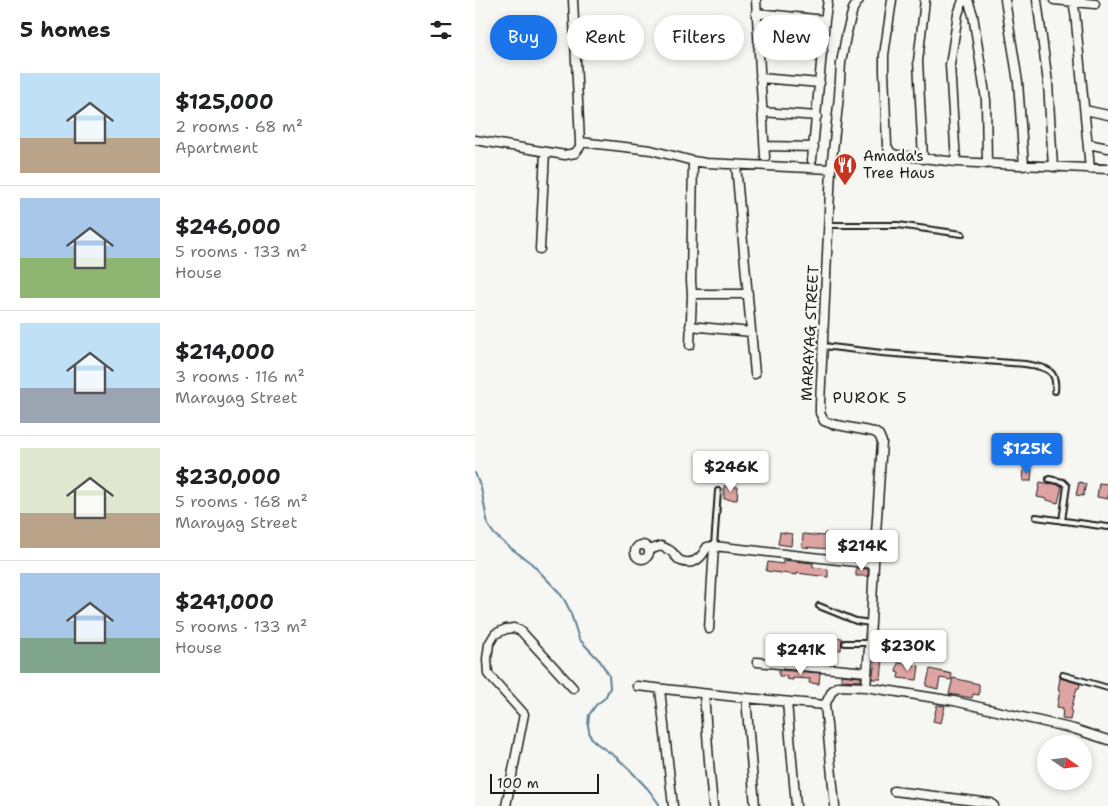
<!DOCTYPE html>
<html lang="en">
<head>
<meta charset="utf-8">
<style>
  :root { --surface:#fff; --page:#f6f6f6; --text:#202124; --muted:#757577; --line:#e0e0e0; --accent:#1a73e8 }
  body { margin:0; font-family:"Shantell Sans",sans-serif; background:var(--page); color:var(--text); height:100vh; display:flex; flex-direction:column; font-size:19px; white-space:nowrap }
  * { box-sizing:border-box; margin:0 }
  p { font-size:16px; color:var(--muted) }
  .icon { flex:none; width:28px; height:28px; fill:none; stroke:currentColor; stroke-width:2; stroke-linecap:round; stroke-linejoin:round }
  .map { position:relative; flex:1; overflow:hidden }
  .details { display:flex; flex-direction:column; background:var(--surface); width:475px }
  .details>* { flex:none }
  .hud { position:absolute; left:15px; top:15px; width:475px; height:45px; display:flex; gap:10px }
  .needle { width:32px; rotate:104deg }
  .buttons { position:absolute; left:562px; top:735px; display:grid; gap:10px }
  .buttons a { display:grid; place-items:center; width:55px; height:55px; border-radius:50%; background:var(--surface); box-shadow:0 2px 8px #0003; font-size:25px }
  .scale { position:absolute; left:15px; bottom:12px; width:109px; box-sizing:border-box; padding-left:5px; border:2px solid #1c1c1c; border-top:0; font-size:14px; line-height:18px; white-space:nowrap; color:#1c1c1c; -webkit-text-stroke:4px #f6f6f2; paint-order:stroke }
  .price { position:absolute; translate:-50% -42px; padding:0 11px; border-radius:5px; background:#fff; color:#222; font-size:16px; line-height:32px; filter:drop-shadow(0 1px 2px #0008) }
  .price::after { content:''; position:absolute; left:50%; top:30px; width:15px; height:11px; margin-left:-8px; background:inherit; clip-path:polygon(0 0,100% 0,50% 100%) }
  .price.active { background:var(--accent); color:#fff }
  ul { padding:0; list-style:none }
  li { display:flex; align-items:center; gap:15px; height:125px; padding:0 20px }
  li+li { border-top:1px solid var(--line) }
  li span { display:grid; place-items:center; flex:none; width:140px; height:100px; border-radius:0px; color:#555 }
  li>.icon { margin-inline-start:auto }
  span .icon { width:60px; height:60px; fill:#fffc; stroke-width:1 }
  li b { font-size:21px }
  h2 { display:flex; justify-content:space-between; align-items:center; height:60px; padding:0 20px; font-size:21px }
  .pill { padding:0 18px; border-radius:22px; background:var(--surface); box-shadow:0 2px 8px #0003; font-size:18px; line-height:45px }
  .pill.active { background:var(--accent); color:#fff }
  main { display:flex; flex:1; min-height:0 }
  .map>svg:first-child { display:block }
</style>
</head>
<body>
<main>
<section class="details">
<h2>5 homes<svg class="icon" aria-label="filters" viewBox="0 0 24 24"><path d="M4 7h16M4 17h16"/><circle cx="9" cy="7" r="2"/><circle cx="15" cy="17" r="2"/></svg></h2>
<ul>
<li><span style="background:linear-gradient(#bfe0f5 65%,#b9a48a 0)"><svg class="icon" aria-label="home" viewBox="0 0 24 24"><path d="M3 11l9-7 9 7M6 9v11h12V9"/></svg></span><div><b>$125,000</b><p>2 rooms · 68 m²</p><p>Apartment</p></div></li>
<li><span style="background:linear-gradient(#a9c7e8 60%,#8fb573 0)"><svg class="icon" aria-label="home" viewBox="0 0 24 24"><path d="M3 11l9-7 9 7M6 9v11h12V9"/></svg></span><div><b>$246,000</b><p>5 rooms · 133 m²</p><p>House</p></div></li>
<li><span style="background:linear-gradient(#bfe0f5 65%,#9aa5b1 0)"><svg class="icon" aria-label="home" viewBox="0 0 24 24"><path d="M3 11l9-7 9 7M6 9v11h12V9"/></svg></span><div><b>$214,000</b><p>3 rooms · 116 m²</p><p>Marayag Street</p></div></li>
<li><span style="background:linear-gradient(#dfe7d0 65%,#b9a48a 0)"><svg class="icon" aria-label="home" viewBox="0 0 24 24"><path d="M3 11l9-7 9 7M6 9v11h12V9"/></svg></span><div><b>$230,000</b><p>5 rooms · 168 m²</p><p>Marayag Street</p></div></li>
<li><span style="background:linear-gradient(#a9c7e8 65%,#7fa58c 0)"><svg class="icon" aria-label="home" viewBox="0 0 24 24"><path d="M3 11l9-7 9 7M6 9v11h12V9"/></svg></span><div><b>$241,000</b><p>5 rooms · 133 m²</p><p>House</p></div></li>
</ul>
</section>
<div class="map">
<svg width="633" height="806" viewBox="0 0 633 806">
  <rect width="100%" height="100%" fill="#f6f6f2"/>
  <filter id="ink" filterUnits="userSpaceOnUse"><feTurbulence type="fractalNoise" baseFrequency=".02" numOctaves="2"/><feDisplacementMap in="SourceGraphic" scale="10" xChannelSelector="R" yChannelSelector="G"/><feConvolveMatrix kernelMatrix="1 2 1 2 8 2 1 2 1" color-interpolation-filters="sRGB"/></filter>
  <g filter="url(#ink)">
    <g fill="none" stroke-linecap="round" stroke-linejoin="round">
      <path stroke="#5c8196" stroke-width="2" d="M0,473l6,15 7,37 6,9 14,12 23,17 28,29 6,9 5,10 9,28 21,22 9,14 1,13 -5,10 -9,7 -7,10 -1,10 2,11 6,7 20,14 12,11 20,21 11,15v2"/>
    </g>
    <path fill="#dea4a1" stroke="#1c1c1c" d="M300,29l43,5 -1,8 -43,-5z
      M549,468l8,1 -1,12h-8z
      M565,482l11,2v-1l11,3 -4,17 -11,-3v-1l-10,-2z
      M604,482l7,2 -3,12 -7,-1z
      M624,483l9,1v15l-11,-2z
      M249,486l14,1 -1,13 -13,-1z
      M305,532l12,2 -1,12 -13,-2z
      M350,533l7,1v2l19,1 -1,11 -19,-1v2l-29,-2 1,-13 21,2z
      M308,560l30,3v4l15,2v8l-31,-4v2l-31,-4 2,-9 15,2z
      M381,568l12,1v7h-12z
      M416,634l14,2 -1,10 -15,-2z
      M356,637l11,1 -1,12 -11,-1z
      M335,652l11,1 -1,8 -11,-1z
      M401,657l7,1 -2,21h-9z
      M423,663l21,3 -2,14 -19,-2 1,-5 -3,-1z
      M455,669l22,5 -1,6 -11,-2 -2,11 -12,-3z
      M304,670l41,3 -1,11 -10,-1 1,-4 -17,-1v2l-7,-1 1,-3h-8z
      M366,675l20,2v4l-20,-1z
      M478,678l26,6v11l-6,-1 -1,4 -23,-4z
      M585,678l20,6 -1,5 -2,-1 -2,7 -4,15h1l-2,10 -8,-1 1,-11 -6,-1 3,-17h-2z
      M462,705l8,1 -4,17 -8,-2z"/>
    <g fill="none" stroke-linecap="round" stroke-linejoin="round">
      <g stroke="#1c1c1c" stroke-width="8">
        <path id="lane" d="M353,225h70l64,9
          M348,346l59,7 143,11c18,3 33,4 30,27
          M574,479l14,3 4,4 -5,35
          M561,517l72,10
          M239,546l4,-55
          M344,606l37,15 15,2
          M395,641l16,1
          M370,643h25
          M588,675l45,13"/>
      </g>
      <g stroke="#1c1c1c" stroke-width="11">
        <path id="street" d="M281,0l9,157
          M384,0l-6,9 -7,27 -5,27 -2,33 -8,73 -11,235v9l4,8 8,3 42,8 5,3 3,7 -8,122 -3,59 -5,64
          M417,0l-8,55v16l3,75 4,7 6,2 59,7 152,7
          M493,0l5,15 13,85 1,64
          M530,0l13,82 6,84
          M562,0l11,83 5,84
          M579,0l41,4
          M598,2l2,10 15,157
          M281,13l69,7
          M283,45l65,6
          M285,78l60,5
          M610,110l23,5
          M287,112l55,4
          M0,140l90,15 10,-2 5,-6v-5l-7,-142
          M105,142l71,8 42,11 13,2 125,6
          M613,144l20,4
          M290,146l49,1
          M448,159l-5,-98 7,-61
          M337,160l13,-140 3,-20
          M481,162l-6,-97 8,-51 5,-14
          M261,165l19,209
          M65,249l5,-97
          M217,294h56
          M215,326l61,6
          M215,345l2,-51 -1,-13 2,-120
          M160 552a7 7 0 1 1 14 0a7 7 0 1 1-14 0Z
          M174,550l12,-4c4,2 8,3 11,6 3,3 5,7 9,9 13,5 21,-4 26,-14l7,-1
          M234,629l5,-83 160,18
          M282,662l110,10
          M162,686l109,12 79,7
          M185,689l13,117
          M229,694l6,80 3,32
          M271,698l9,108
          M312,702l9,104
          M419,791l97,12 3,3
          M31,806l18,-92 -36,-40 -1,-15 2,-15 6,-10 11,-5 8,-1 7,3 52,57
          M360,806l-10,-101 7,-14 6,-5 28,1 88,14 120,28 34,11"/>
      </g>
      <use href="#lane" stroke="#f6f6f2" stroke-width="4"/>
      <use href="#street" stroke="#f6f6f2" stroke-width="8"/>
    </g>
  </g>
  <defs>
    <g id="restaurant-pin" transform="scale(1.25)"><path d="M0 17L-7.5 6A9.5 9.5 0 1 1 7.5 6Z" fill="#c8321e" stroke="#f6f6f2"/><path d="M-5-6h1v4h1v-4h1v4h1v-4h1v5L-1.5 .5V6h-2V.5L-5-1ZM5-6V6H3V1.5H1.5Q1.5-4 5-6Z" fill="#fff"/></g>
  </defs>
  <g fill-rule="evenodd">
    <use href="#restaurant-pin" x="370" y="165"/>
  </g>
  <g text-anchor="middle" stroke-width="5" stroke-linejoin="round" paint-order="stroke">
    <g font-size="15" fill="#1c1c1c" stroke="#f6f6f2" text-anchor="start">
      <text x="388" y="161">Amada's<tspan x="388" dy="17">Tree Haus</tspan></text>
    </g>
    <g font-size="15" fill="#1c1c1c" stroke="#f6f6f2">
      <text transform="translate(335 333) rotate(-87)" y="5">MARAYAG STREET</text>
    </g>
    <g font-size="16" letter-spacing="1" fill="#1c1c1c" stroke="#f6f6f2">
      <text x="395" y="403">PUROK 5</text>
    </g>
  </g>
</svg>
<div class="buttons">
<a><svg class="needle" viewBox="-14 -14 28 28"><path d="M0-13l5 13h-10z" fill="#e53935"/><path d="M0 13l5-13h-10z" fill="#757577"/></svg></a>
</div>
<div class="scale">100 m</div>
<b class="price active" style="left:552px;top:475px">$125K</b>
<b class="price" style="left:256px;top:493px">$246K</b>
<b class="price" style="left:387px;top:572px">$214K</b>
<b class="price" style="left:433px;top:672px">$230K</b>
<b class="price" style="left:326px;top:676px">$241K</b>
<div class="hud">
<a class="pill active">Buy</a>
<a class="pill">Rent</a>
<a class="pill">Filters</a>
<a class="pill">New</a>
</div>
</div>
</main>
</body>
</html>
